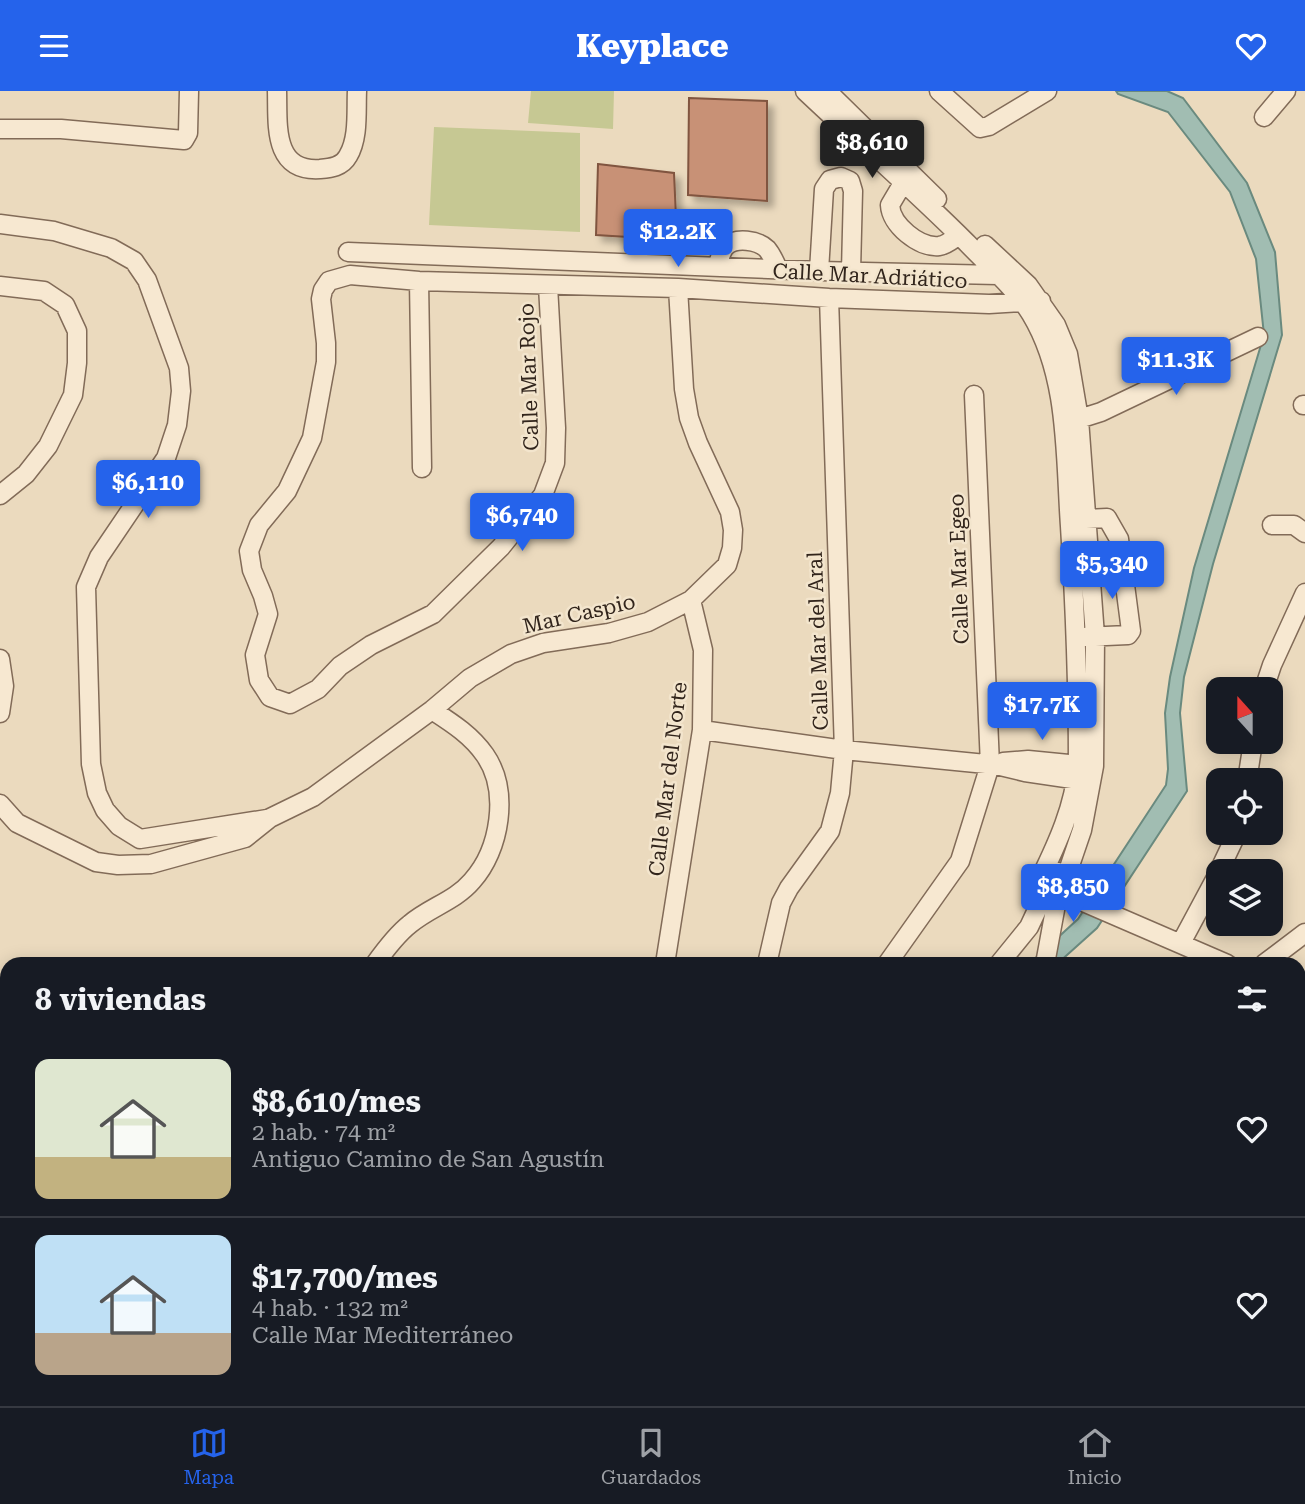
<!DOCTYPE html>
<html lang="es">
<head>
<meta charset="utf-8">
<style>
  :root { --surface:#171b24; --page:#242831; --text:#f1f3f6; --muted:#9ea1a6; --line:#363941; --accent:#2563eb }
  body { margin:0; font-family:"Roboto Serif",serif; background:var(--page); color:var(--text); height:100vh; display:flex; flex-direction:column; font-size:26px; white-space:nowrap }
  * { box-sizing:border-box; margin:0 }
  p { font-size:23px; color:var(--muted) }
  .icon { flex:none; width:38px; height:38px; fill:none; stroke:currentColor; stroke-width:2; stroke-linecap:round; stroke-linejoin:round }
  .map { position:relative; flex:1; overflow:hidden }
  .side { position:absolute; left:0px; top:866px; width:1306px; height:450px; display:flex; flex-direction:column; background:var(--surface); border-radius:21px 21px 0 0; box-shadow:0 4px 18px #0003 }
  .side>* { flex:none }
  .needle { width:46px; rotate:339deg }
  .buttons { position:absolute; left:1206px; top:586px; display:grid; gap:14px }
  .buttons a { display:grid; place-items:center; width:77px; height:77px; border-radius:14px; background:var(--surface); box-shadow:0 4px 18px #0003; font-size:35px }
  .price { position:absolute; translate:-50% -60px; padding:0 16px; border-radius:7px; background:var(--accent); color:#fff; font-size:23px; line-height:46px; filter:drop-shadow(0 2px 4px #0008) }
  .price::after { content:''; position:absolute; left:50%; top:42px; width:21px; height:16px; margin-left:-10px; background:inherit; clip-path:polygon(0 0,100% 0,50% 100%) }
  .price.current { background:#222; color:#fff }
  ul { padding:0; list-style:none }
  li { display:flex; align-items:center; gap:21px; height:175px; padding:0 35px }
  li+li { border-top:2px solid var(--line) }
  li span { display:grid; place-items:center; flex:none; width:196px; height:140px; border-radius:14px; color:#555 }
  li>.icon { margin-inline-start:auto }
  span .icon { width:84px; height:84px; fill:#fffc; stroke-width:1 }
  li b { font-size:30px }
  h2 { display:flex; justify-content:space-between; align-items:center; height:84px; padding:0 35px; font-size:30px }
  header { display:flex; justify-content:space-between; align-items:center; height:91px; padding:0 35px; background:var(--accent); color:#fff; font-size:32px; font-weight:800 }
  .menu { display:flex; justify-content:space-around; align-items:center; height:98px; border-top:2px solid var(--line); background:var(--surface); font-size:19px; color:var(--muted) }
  .menu a { display:grid; justify-items:center; gap:4px }
  .menu .current { color:var(--accent) }
  .map>svg:first-child { display:block }
</style>
</head>
<body>
<header><svg class="icon" aria-label="menu" viewBox="0 0 24 24"><path d="M4 6h16M4 12h16M4 18h16"/></svg>Keyplace<svg class="icon" aria-label="heart" viewBox="0 0 24 24"><path d="M12 20l-8-8c-3-5 5-10 8-4 3-6 11-1 8 4z"/></svg></header>
<div class="map">
<svg width="1305" height="1315" viewBox="0 0 1305 1315">
  <defs>
    <filter id="shadow"><feDropShadow dx="6" dy="6" stdDeviation="3.5" flood-color="#0004"/></filter>
  </defs>
  <rect width="100%" height="100%" fill="#ebdabe"/>
  <path fill="#c6c893" d="M531,0h83l-1,38 -85,-6z
    M434,36l146,6v99l-151,-7z"/>
  <path fill="#a1bdb2" stroke="#6a8a7f" stroke-width="2" d="M1116,0h51l16,7 64,85 28,69 7,83 -69,229 -29,113 -4,36 7,78 -90,137 -40,36h-28l49,-45 88,-134 2,-16 -3,-56 5,-36 24,-109 70,-233 -8,-76 -26,-67 -62,-80 -50,-18z"/>
  <path fill="#c89176" stroke="#80543f" stroke-width="2" filter="url(#shadow)" d="M689,7l78,3v100l-79,-6z
    M598,73l76,9 3,67 -81,-5z"/>
  <g fill="none" stroke-linecap="round" stroke-linejoin="round">
    <g stroke="#826b58" stroke-width="21">
      <path id="minor" d="M277,0c1,33 -5,81 43,78 11,-1 22,-2 28,-13 11,-18 8,-45 9,-65
        M805,0c54,51 110,100 162,152 22,23 48,45 64,71 38,63 34,142 39,212 5,80 8,159 8,239 -4,42 -20,77 -38,114
        M827,0l110,108
        M939,0l41,37 9,-2 58,-35
        M1264,26l22,-26
        M0,38h61l123,11 4,-7 1,-42
        M903,92l-13,22c1,20 29,43 49,41 8,-1 14,-7 20,-11
        M0,133l54,7 57,17 23,13 13,19 32,88 2,23 -4,34 -11,33 -67,99 -13,30 5,177 6,29 8,17 14,16 21,13 127,-20
        M985,154l43,40 28,40 12,29 11,65 16,217 -1,130 -12,64 -16,47
        M348,161l471,19 179,4
        M718,176c1,-7 3,-16 8,-21 10,-9 32,-6 41,3 5,6 8,13 11,20
        M819,180l5,-82 6,-9 11,-3 9,4 3,10 -2,80
        M419,190l3,187
        M0,195l44,5 21,14 12,26v32l-4,32 -25,51 -22,28 -26,21
        M548,195l8,142 -1,35 -12,32 -42,52 -68,67 -62,31 -31,21 -22,23 -28,15 -20,-7 -11,-17 -4,-25 13,-41 -5,-18 -11,-26 -3,-19 10,-26 28,-34 25,-53 14,-76v-19l-5,-44 2,-9 6,-9 21,-6 69,6 259,7 151,10 160,6 52,-3
        M1303,314h2
        M1079,328l22,-7 157,-75
        M1272,434h22l11,8
        M1084,546l44,-2 3,-4 -12,-92 -12,-21 -21,1
        M0,568l4,27 -4,27
        M1264,598l8,-24 33,-72
        M702,639l142,20 152,15 29,7 61,9
        M1003,671l25,-2 61,6
        M1247,690l6,-39
        M0,713l17,19 79,39 22,3 33,-1 94,-26 25,-20 43,-21 119,-87 38,-32 41,-24 32,-11 66,-10 39,-11 43,-22 36,-35 5,-17 1,-18 -3,-18 -32,-69 -9,-25 -5,-29 -6,-101
        M1039 794a14 14 0 1 1 28 0a14 14 0 1 1-28 0Z
        M1219,780l18,-38
        M1065,803l162,70
        M1181,852l37,-69
        M375,873c10,-14 21,-29 35,-40 20,-17 45,-23 62,-43 28,-31 38,-90 13,-126 -14,-20 -33,-32 -53,-45
        M665,873l37,-234 1,-80 -12,-50
        M767,873l14,-61 8,-15 41,-57 10,-38 4,-43 -15,-452
        M887,873l73,-103 30,-96 -16,-370
        M999,873l30,-37 15,-32
        M1045,873l12,-65
        M1264,873l41,-31
        M1298,907l7,3
        M0,912l7,2
        M0,1151l7,-2
        M0,1259l7,-5
        M1089,1309v6
        M1240,1309l23,6
        M424,1315l2,-6
        M679,1315l3,-6
        M822,1315l1,-6
        M965,1315l1,-6
        M1111,1315l35,-6"/>
    </g>
    <use href="#minor" stroke="#f7e8d1" stroke-width="18"/>
  </g>
  <g text-anchor="middle" stroke-width="5" stroke-linejoin="round" paint-order="stroke">
    <g font-size="21" fill="#32251c" stroke="#f3e5cd">
      <text transform="translate(870 185) rotate(3)" y="7">Calle Mar Adriático</text>
      <text transform="translate(529 286) rotate(-92)" y="7">Calle Mar Rojo</text>
      <text transform="translate(959 478) rotate(-92)" y="7">Calle Mar Egeo</text>
      <text transform="translate(579 523) rotate(-13)" y="7">Mar Caspio</text>
      <text transform="translate(818 550) rotate(-92)" y="7">Calle Mar del Aral</text>
      <text transform="translate(668 688) rotate(-83)" y="7">Calle Mar del Norte</text>
    </g>
  </g>
</svg>
<div class="buttons">
<a><svg class="needle" viewBox="-14 -14 28 28"><path d="M0-13l5 13h-10z" fill="#e53935"/><path d="M0 13l5-13h-10z" fill="#9ea1a6"/></svg></a>
<a><svg class="icon" aria-label="locate" viewBox="0 0 24 24"><circle cx="12" cy="12" r="6"/><path d="M12 2v4M12 18v4M2 12h4M18 12h4"/></svg></a>
<a><svg class="icon" aria-label="layers" viewBox="0 0 24 24"><path d="M12 4l9 5-9 5-9-5zM3 14l9 5 9-5"/></svg></a>
</div>
<b class="price current" style="left:872px;top:89px">$8,610</b>
<b class="price" style="left:678px;top:178px">$12.2K</b>
<b class="price" style="left:1176px;top:306px">$11.3K</b>
<b class="price" style="left:148px;top:429px">$6,110</b>
<b class="price" style="left:522px;top:462px">$6,740</b>
<b class="price" style="left:1112px;top:510px">$5,340</b>
<b class="price" style="left:1042px;top:651px">$17.7K</b>
<b class="price" style="left:1073px;top:833px">$8,850</b>
<section class="side">
<h2>8 viviendas<svg class="icon" aria-label="filters" viewBox="0 0 24 24"><path d="M4 7h16M4 17h16"/><circle cx="9" cy="7" r="2"/><circle cx="15" cy="17" r="2"/></svg></h2>
<ul>
<li><span style="background:linear-gradient(#dfe7d0 70%,#c2b280 0)"><svg class="icon" aria-label="home" viewBox="0 0 24 24"><path d="M3 11l9-7 9 7M6 9v11h12V9"/></svg></span><div><b>$8,610/mes</b><p>2 hab. · 74 m²</p><p>Antiguo Camino de San Agustín</p></div><svg class="icon" aria-label="heart" viewBox="0 0 24 24"><path d="M12 20l-8-8c-3-5 5-10 8-4 3-6 11-1 8 4z"/></svg></li>
<li><span style="background:linear-gradient(#bfe0f5 70%,#b9a48a 0)"><svg class="icon" aria-label="home" viewBox="0 0 24 24"><path d="M3 11l9-7 9 7M6 9v11h12V9"/></svg></span><div><b>$17,700/mes</b><p>4 hab. · 132 m²</p><p>Calle Mar Mediterráneo</p></div><svg class="icon" aria-label="heart" viewBox="0 0 24 24"><path d="M12 20l-8-8c-3-5 5-10 8-4 3-6 11-1 8 4z"/></svg></li>
</ul>
</section>
</div>
<nav class="menu">
<a class="current"><svg class="icon" aria-label="map" viewBox="0 0 24 24"><path d="M3 6l6-2 6 2 6-2v14l-6 2-6-2-6 2zM9 4v14M15 6v14"/></svg>Mapa</a>
<a><svg class="icon" aria-label="saved" viewBox="0 0 24 24"><path d="M7 4h10v16l-5-4-5 4z"/></svg>Guardados</a>
<a><svg class="icon" aria-label="home" viewBox="0 0 24 24"><path d="M3 11l9-7 9 7M6 9v11h12V9"/></svg>Inicio</a>
</nav>
</body>
</html>
